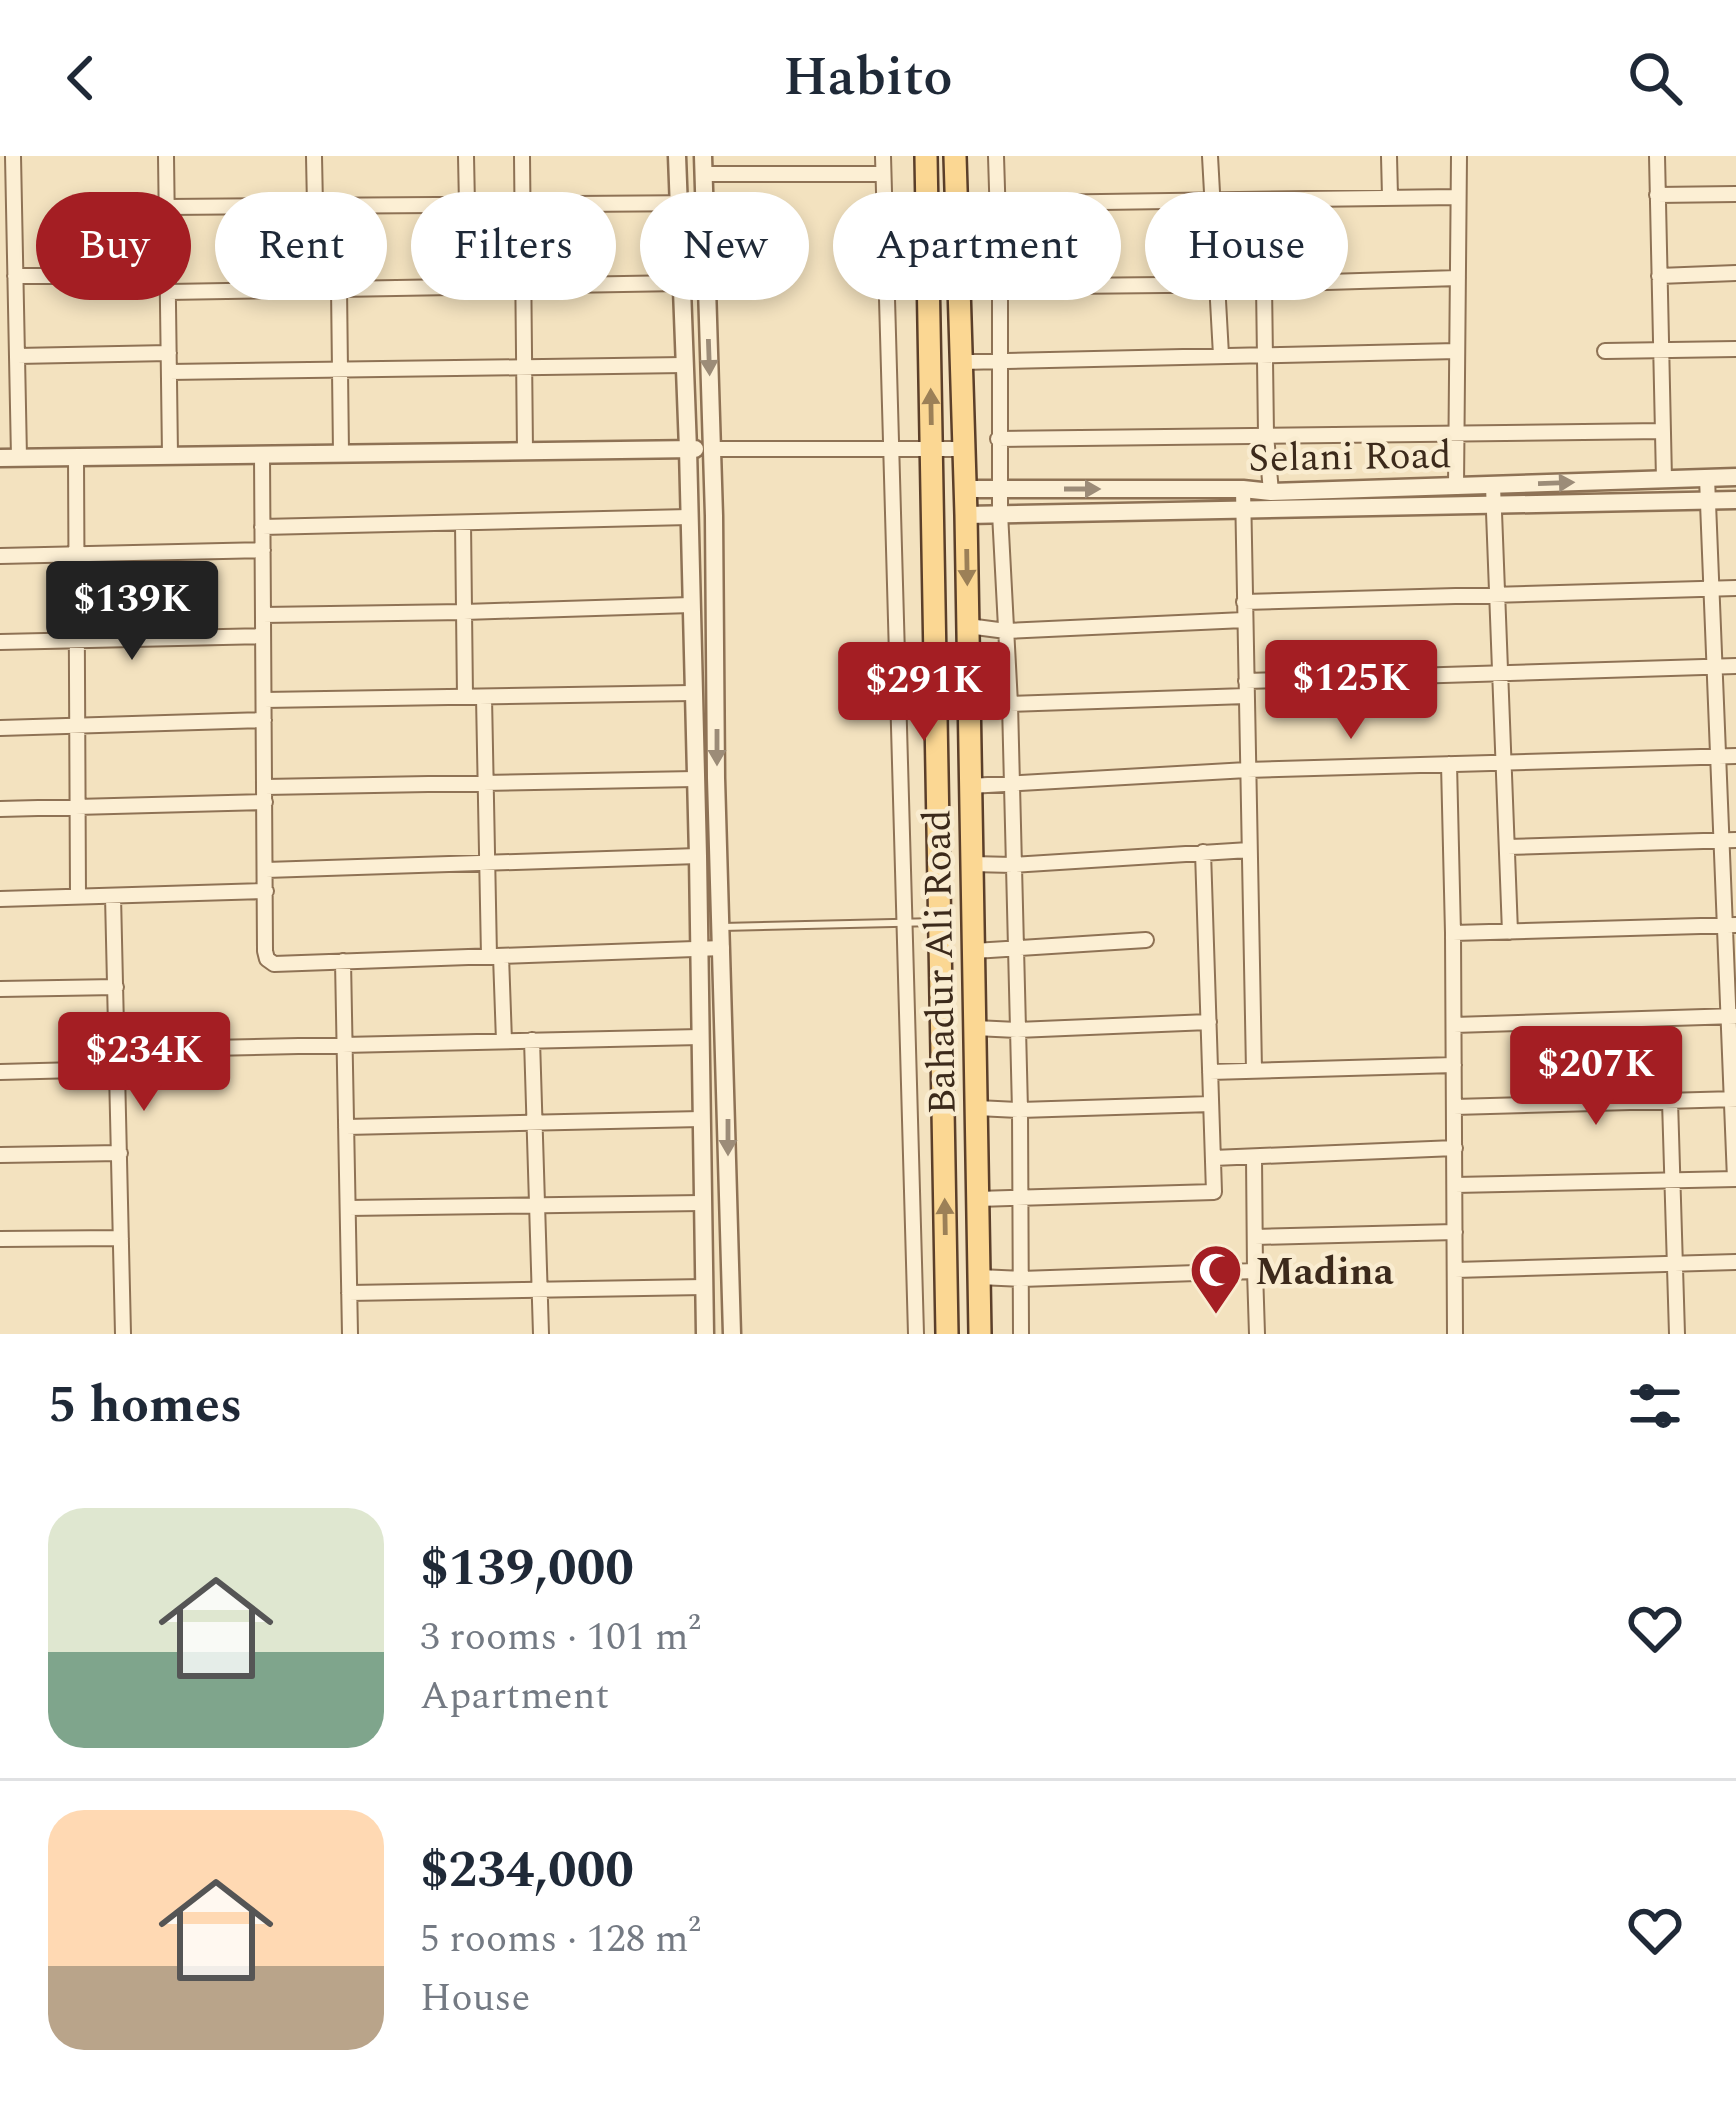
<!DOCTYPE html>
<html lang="en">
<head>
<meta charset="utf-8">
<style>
  :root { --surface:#fff; --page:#f6f6f7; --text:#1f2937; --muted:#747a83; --line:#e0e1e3; --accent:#a41e23 }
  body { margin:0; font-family:Spectral,serif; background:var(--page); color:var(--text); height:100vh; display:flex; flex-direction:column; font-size:45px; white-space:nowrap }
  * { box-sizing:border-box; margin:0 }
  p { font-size:39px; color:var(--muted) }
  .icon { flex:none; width:66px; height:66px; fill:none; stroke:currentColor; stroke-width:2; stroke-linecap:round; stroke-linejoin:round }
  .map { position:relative; height:1178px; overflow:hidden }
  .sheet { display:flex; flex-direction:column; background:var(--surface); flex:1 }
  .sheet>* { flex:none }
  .banner { position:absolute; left:36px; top:36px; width:1665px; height:108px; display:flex; gap:24px }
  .price { position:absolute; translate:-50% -102px; padding:0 27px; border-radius:12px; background:var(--accent); color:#fff; font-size:39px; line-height:78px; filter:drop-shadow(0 3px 6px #0008) }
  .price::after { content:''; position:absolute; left:50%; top:72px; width:36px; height:27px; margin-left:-18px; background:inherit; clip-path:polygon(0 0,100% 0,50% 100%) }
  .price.current { background:#222; color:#fff }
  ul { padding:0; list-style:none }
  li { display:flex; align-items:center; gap:36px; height:300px; padding:0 48px }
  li+li { border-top:3px solid var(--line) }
  li span { display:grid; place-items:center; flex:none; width:336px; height:240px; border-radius:36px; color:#555 }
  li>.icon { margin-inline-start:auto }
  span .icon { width:144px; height:144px; fill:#fffc; stroke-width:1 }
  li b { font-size:51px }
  h2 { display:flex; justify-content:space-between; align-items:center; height:144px; padding:0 48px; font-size:51px }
  .chip { padding:0 42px; border-radius:54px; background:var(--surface); box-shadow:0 6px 18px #0003; font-size:42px; line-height:108px }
  .chip.current { background:var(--accent); color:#fff }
  header { display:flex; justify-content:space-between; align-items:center; height:156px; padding:0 48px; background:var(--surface); font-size:54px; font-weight:600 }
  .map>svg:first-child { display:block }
</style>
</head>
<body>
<header><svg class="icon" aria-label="back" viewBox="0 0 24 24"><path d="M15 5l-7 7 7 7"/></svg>Habito<svg class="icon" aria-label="search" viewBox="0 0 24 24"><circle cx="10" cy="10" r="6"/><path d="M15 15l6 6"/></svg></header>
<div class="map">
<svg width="1736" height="1178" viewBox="0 0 1736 1178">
  <rect width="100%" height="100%" fill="#f3e2bf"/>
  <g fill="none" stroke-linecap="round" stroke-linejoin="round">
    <g stroke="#8e7255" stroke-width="10">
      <path id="service" d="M722,771l215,-5"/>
    </g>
    <g stroke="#8e7255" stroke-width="18">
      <path id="minor" d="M13,0l6,301
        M166,0l4,299
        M314,0l1,50
        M466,0l1,49
        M522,0l3,295
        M883,0l33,1178
        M996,0l4,130v227l10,191 10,406 1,224
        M1210,0l11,199
        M1389,0l1,40
        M1657,0l7,323
        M704,18h179
        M1657,39l79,-1
        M956,48l501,-7
        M338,49l3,248
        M167,51l538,-4
        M15,120h153
        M1659,120l77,-3
        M1264,128l2,151 5,57
        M959,131l305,-3 194,-6
        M168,136l513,-9
        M1605,195l131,-2
        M17,200l152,-3
        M961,206l496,-11
        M169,216l515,-7
        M998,283l665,-8
        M712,293h252
        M262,298l3,497 2,8 7,5 448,-16
        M76,301l2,440
        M1707,322l28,701
        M1493,330l17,446
        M1456,331l3,-331
        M1243,333l11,581
        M463,367l2,174
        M262,371l427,-10
        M0,400l263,-6
        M1244,446l492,-14
        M263,459l201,-3 227,-7
        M968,470l38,5 238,-11
        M0,486l263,-6
        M1246,525l490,-15
        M484,541l5,259
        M264,544l428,-7
        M969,546l41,2 236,-8
        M0,572l264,-8
        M1449,608l4,169 2,401
        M970,630l277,-16 489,-14
        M265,631l430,-8
        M0,653l265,-7
        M1507,691l229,-7
        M972,708l41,1 236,-15
        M266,714l432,-14
        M113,740l10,438
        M0,743l266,-8
        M1453,777l283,-8
        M974,795l172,-11
        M501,800l3,85
        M343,805l7,373
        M0,833l116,-2
        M1454,869l282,-9
        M975,872l42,2 192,-8
        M532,884l9,294
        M118,894l582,-13
        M0,916l118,-3
        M1210,916l244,-7
        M1670,945l7,233
        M1454,951l282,-8
        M977,952l43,2 191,-6
        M346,971l355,-8
        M0,999l120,-2
        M1213,1002l242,-10
        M1455,1029l281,-6
        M978,1043l236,-7 -11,-340
        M348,1052l353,-5
        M1255,1081l200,-5
        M0,1083l121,-1
        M1455,1114l281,-8
        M1255,1115l2,63
        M979,1121l42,2 234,-8 -1,-114
        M349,1137l355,-6"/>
    </g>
    <g stroke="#8e7255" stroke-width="21">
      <path id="tertiary" d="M677,0l11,293 10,407 7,478
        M703,0l11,360 2,262 16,556
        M0,302l695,-9
        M965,333h278l28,3 465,-15
        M966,359l770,-15"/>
    </g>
    <g stroke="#5b3f2a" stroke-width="26">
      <path id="primary" d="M926,0l21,1178
        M955,0l11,359 14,819"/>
    </g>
    <use href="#service" stroke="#fcefd4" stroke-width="6"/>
    <use href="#minor" stroke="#fcefd4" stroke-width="14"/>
    <use href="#tertiary" stroke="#fcefd4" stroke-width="16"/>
    <use href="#primary" stroke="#fbd793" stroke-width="21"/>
  </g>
  <defs><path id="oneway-solid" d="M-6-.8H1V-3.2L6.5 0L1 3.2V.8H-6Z" transform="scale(3)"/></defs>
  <g fill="#9c8c78">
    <use href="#oneway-solid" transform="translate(709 201) rotate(88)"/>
    <use href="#oneway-solid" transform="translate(1556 327) rotate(-2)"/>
    <use href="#oneway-solid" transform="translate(1082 333)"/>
    <use href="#oneway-solid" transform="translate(717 591) rotate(90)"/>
    <use href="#oneway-solid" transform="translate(728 981) rotate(90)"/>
  </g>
  <g fill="#9c8057">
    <use href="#oneway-solid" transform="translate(931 251) rotate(-91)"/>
    <use href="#oneway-solid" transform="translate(967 411) rotate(89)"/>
    <use href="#oneway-solid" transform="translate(945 1061) rotate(-91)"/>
  </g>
  <defs>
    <g id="mosque-pin" transform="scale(2.7)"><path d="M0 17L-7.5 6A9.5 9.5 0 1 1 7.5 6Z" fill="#a41e23" stroke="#f9ecd0"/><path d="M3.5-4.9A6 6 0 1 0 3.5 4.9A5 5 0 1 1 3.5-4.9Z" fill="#fff"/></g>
  </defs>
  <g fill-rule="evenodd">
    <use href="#mosque-pin" x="1216" y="1114"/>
  </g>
  <g text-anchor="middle" stroke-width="9" stroke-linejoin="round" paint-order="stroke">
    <g font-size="39" fill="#3c2a1b" stroke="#f9ecd0">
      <text transform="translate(1350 299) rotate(-1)" y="14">Selani Road</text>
      <text transform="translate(938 806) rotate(-91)" y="14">Bahadur Ali Road</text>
    </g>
    <g font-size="39" font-weight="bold" fill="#3c2a1b" stroke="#f9ecd0" text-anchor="start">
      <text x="1255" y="1128">Madina</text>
    </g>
  </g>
</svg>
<b class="price current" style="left:132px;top:507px">$139K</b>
<b class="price" style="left:1351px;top:586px">$125K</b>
<b class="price" style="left:924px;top:588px">$291K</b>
<b class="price" style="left:144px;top:958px">$234K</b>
<b class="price" style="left:1596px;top:972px">$207K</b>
<div class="banner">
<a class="chip current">Buy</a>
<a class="chip">Rent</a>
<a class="chip">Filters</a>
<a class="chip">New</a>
<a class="chip">Apartment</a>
<a class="chip">House</a>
</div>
</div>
<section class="sheet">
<h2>5 homes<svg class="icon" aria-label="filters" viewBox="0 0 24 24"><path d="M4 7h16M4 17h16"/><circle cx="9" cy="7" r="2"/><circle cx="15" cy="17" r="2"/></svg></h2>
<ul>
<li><span style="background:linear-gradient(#dfe7d0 60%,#7fa58c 0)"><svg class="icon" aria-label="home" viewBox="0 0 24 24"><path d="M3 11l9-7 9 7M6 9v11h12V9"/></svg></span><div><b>$139,000</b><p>3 rooms · 101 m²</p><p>Apartment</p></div><svg class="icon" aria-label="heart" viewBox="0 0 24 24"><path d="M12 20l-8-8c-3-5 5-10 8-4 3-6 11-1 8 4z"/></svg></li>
<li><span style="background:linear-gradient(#ffd9b3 65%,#b9a48a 0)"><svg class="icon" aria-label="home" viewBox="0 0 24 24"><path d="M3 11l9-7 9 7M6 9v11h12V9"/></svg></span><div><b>$234,000</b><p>5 rooms · 128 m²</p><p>House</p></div><svg class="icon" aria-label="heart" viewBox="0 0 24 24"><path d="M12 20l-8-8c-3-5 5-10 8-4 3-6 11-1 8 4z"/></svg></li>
</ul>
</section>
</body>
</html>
